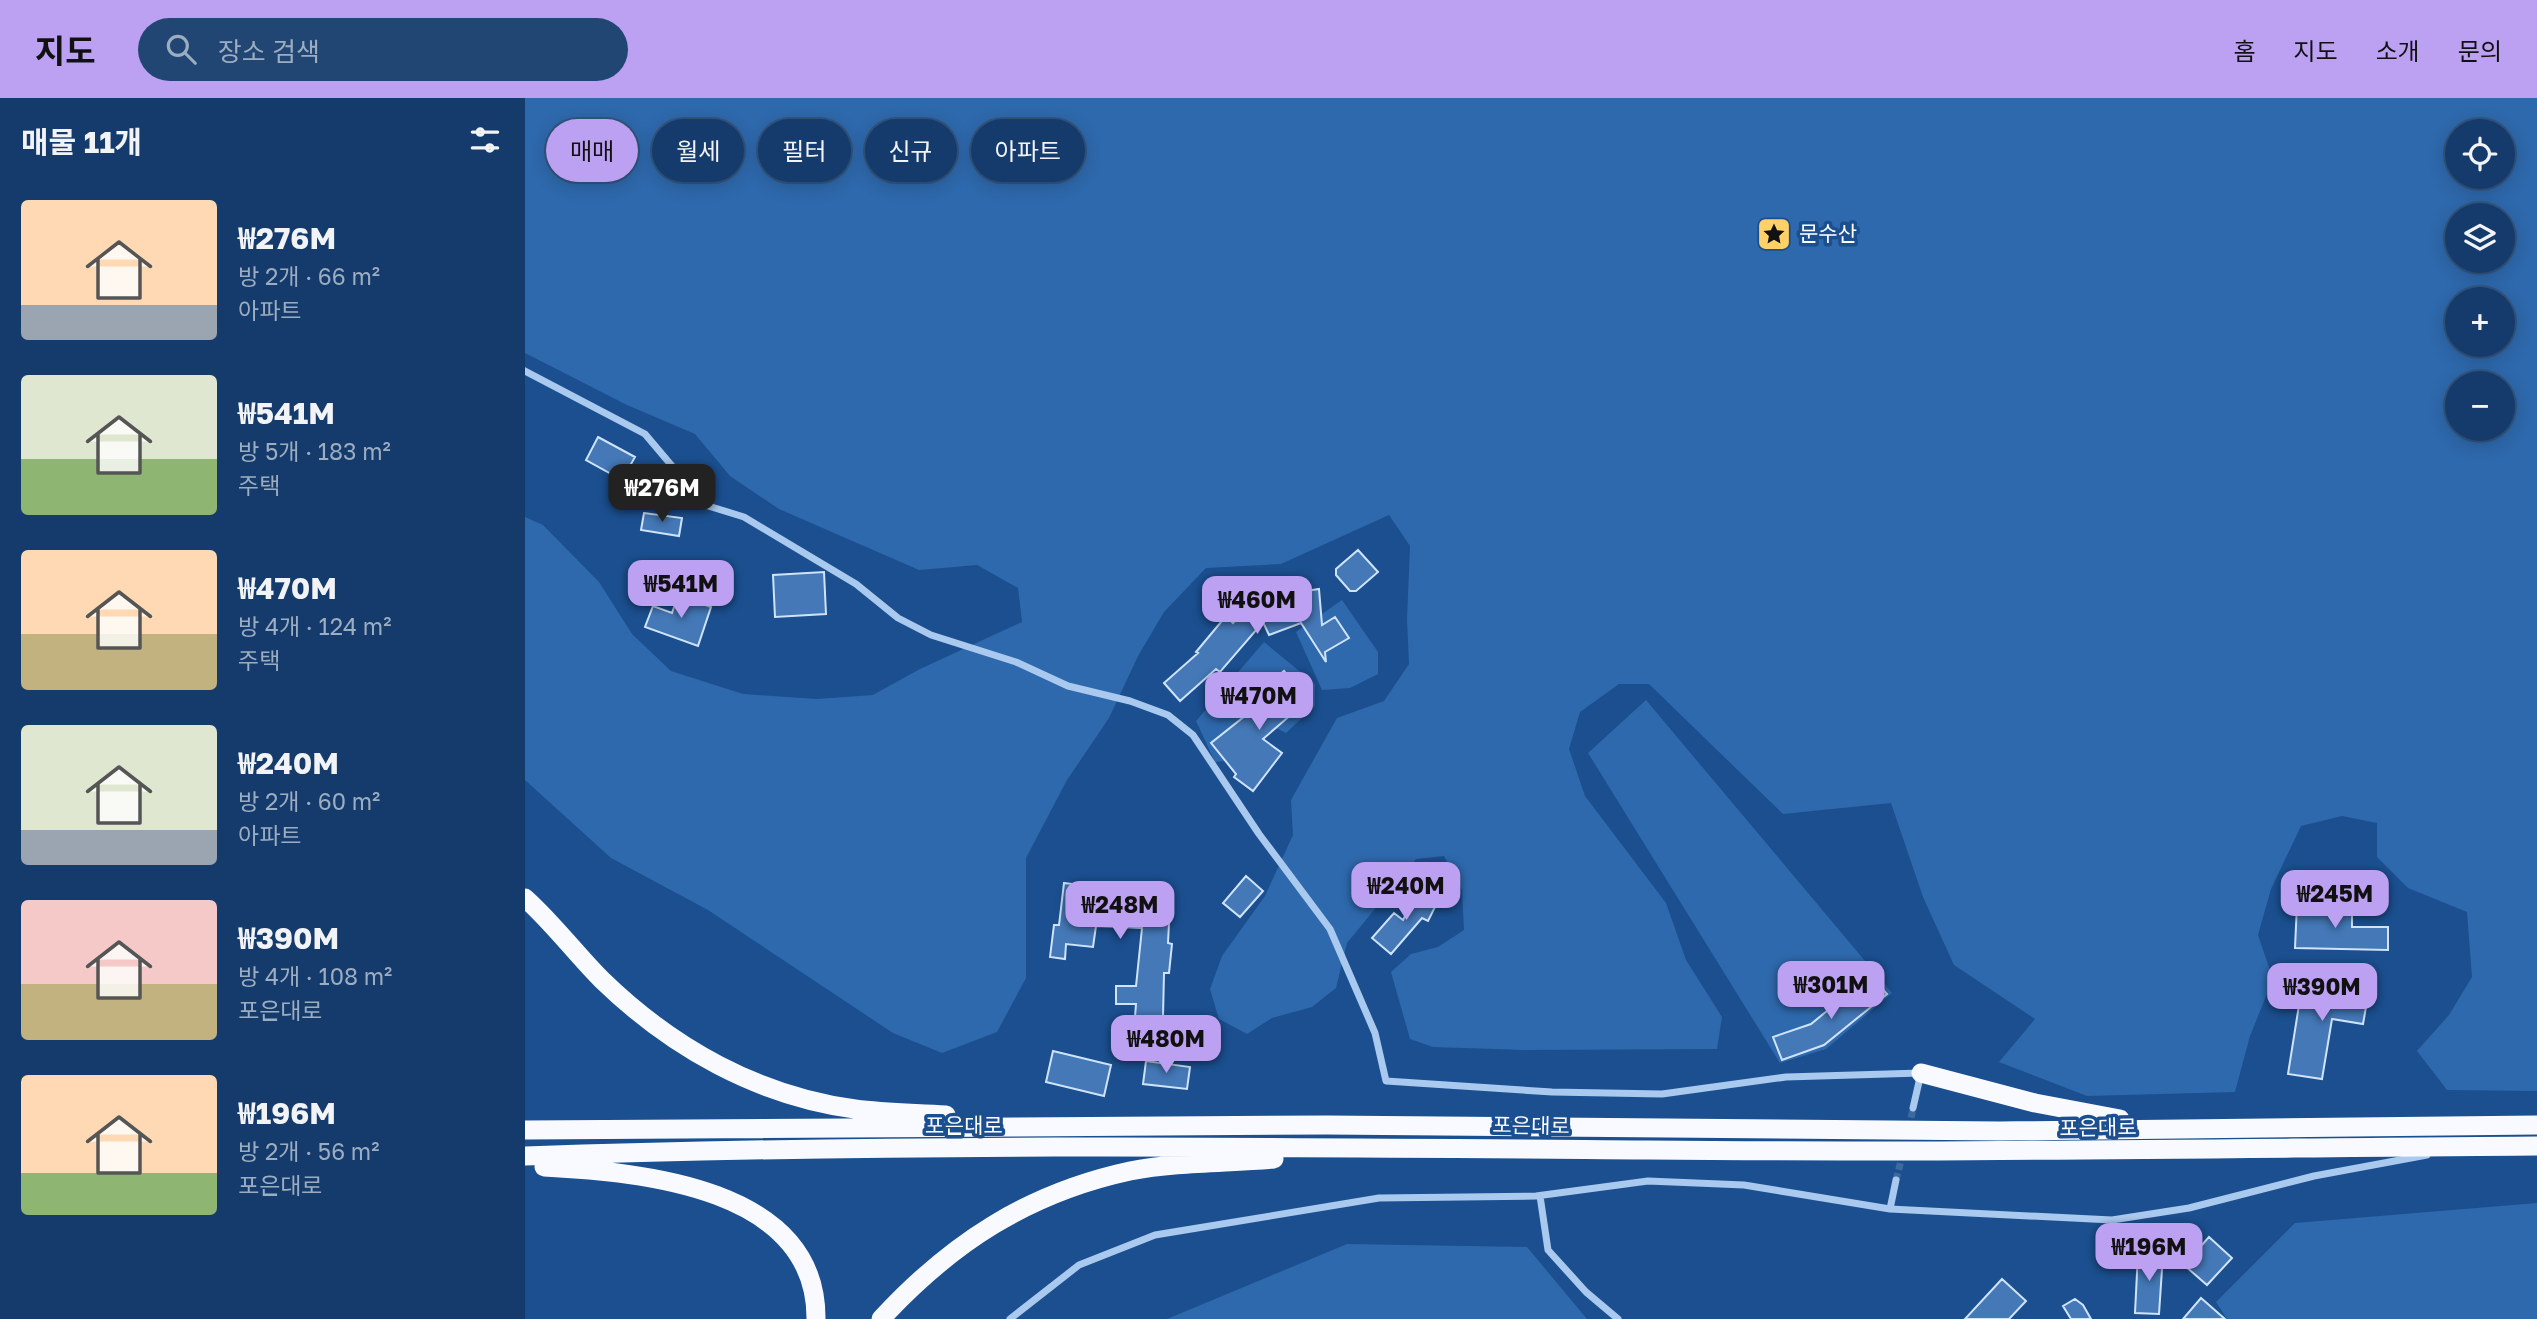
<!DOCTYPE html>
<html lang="ko">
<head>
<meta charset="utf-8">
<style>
  :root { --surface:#143b6b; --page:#214673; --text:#f1f3f6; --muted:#9dadc1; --line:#33557e; --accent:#bca0f2 }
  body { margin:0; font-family:"Golos Text","Noto Sans KR",sans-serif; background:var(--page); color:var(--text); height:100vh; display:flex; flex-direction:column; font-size:26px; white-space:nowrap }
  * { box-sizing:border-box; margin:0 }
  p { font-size:23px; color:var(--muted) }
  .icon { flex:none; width:38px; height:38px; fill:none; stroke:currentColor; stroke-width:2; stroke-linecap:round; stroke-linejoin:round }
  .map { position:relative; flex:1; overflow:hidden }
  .drawer { display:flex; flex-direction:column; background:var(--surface); width:525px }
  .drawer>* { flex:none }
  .banner { position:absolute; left:21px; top:21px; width:665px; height:63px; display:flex; gap:14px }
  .fabs { position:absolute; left:1920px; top:21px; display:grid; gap:14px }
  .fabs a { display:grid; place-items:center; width:70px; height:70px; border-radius:50%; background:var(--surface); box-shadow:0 4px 18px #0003,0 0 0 2px var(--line); font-size:35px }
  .price { position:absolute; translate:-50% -60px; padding:0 16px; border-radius:14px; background:var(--accent); color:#111; font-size:23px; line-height:46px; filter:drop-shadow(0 2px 4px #0008) }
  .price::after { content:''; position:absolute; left:50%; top:42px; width:21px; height:16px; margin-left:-10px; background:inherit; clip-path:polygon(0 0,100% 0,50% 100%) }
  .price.selected { background:#222; color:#fff }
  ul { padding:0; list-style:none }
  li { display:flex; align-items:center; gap:21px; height:175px; padding:0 21px }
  li span { display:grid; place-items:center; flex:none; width:196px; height:140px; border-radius:7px; color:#555 }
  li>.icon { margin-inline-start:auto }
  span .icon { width:84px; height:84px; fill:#fffc; stroke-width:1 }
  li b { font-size:30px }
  h2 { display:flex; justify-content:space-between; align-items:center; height:84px; padding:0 21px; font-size:30px }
  .chip { padding:0 24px; border-radius:32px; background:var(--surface); box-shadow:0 4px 18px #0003,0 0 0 2px var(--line); font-size:24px; line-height:63px }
  .chip.selected { background:var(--accent); color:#111 }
  header { display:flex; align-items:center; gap:42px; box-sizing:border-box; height:98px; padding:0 35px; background:var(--accent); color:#111 }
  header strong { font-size:33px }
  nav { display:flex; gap:38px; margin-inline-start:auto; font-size:24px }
  .search { width:490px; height:63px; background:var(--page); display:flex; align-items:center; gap:18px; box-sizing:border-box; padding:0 24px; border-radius:38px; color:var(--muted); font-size:26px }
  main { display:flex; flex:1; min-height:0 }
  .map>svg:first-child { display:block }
</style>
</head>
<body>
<header>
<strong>지도</strong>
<div class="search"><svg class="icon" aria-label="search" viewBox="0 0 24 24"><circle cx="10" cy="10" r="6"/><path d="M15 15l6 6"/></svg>장소 검색</div>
<nav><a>홈</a><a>지도</a><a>소개</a><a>문의</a></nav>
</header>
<main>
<section class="drawer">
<h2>매물 11개<svg class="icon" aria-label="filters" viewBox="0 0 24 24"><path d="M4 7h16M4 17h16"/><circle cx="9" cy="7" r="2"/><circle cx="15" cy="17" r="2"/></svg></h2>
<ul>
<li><span style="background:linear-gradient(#ffd9b3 75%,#9aa5b1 0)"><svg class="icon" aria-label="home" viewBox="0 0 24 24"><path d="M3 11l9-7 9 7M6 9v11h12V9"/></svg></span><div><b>₩276M</b><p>방 2개 · 66 m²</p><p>아파트</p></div></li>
<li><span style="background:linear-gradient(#dfe7d0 60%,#8fb573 0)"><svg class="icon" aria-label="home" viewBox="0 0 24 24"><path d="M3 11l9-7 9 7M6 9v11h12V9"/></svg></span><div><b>₩541M</b><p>방 5개 · 183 m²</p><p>주택</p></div></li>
<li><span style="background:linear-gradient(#ffd9b3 60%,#c2b280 0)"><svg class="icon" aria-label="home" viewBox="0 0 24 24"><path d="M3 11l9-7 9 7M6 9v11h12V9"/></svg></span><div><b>₩470M</b><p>방 4개 · 124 m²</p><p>주택</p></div></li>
<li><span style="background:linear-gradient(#dfe7d0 75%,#9aa5b1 0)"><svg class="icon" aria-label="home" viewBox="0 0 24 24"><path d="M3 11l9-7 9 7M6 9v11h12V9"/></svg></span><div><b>₩240M</b><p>방 2개 · 60 m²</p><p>아파트</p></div></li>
<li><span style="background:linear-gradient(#f6c9c9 60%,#c2b280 0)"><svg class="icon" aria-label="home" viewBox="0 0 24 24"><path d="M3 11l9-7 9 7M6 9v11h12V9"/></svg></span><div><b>₩390M</b><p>방 4개 · 108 m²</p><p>포은대로</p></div></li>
<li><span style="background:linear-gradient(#ffd9b3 70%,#8fb573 0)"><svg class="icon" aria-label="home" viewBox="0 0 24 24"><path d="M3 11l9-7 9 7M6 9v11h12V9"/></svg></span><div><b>₩196M</b><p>방 2개 · 56 m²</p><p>포은대로</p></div></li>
</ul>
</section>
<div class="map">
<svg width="2012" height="1221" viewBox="0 0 2012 1221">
  <rect width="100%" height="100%" fill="#1b4f8f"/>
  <path fill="#2e69ad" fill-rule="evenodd" d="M0,0h2012v993l-90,-1 -30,-39 32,-36 23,-38 -5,-65 -59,-24 -31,-31v-34l-35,-7 -41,10 -30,63 -13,46 15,44 -23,57 -15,56 -148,4 -88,-34 36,-43 -81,-54 -31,-68 -32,-94 -108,11 -134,-130h-30l-39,28 -11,37 16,47 81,107 20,57 36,57 -5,32 -192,1 -92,-3 -23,-8 -19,-67 20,-18 27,-7 26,-17 -2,-40 -18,-34 -28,3 -69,84 -11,45 -24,19 -40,11 -25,16 -28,-15 -9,-30 12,-33 43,-60 28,-61 -2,-35 46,-82 47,-17 25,-37 -2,-45 3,-73 -21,-31 -108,49 -75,4 -42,44 -26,44 -29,62 -42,62 -41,78v120l-29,54 -55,21 -49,-20 -185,-123 -97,-52 -86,-78v-263l18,8 56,57 33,52 39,37 72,23 74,5 56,-4 47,-26 102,-47 -4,-34 -41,-23 -58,5 -140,-61 -49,-33 -35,-42 -68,-29 -102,-52zM1932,33h46v46h-46zM1932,117h46v46h-46zM1932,201h46v46h-46zM1932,285h46v46h-46z
    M817,502l36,52v22l-28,14 -28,2 -26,-58z
    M739,544l51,42v22l-29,27 -23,-12v10l-38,30 -10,1 -19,-41z
    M1121,602l246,293 -66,56 -46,14 -192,-310z
    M2012,1105v116h-310l-11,-17 79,-79z
    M822,1146l180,3 60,72h-420z"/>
  <path fill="#4478b7" stroke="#cfe3fa" stroke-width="2" d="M73,339l37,20 -13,23 -36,-20z
    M119,415l38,5 -3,18 -38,-6z
    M833,452l20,22 -22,19h-6l-14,-16v-6z
    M299,474l2,42 -51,3 -2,-42z
    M794,491l3,36 13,-8 14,21 -24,14 1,10 -25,-39 -32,12 -6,-13 -43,50 -4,-3 -36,32 -16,-18 34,-30 -2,-1 30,-36 7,7 15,-16 32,-12z
    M153,497l33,12 -13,39 -53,-19 8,-21 19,7z
    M759,573l24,29 -45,39 19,14 -29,38 -19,-14 2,-3 -25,-31 49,-39 -6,-8z
    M721,778l17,15 -23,26 -17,-14z
    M539,785l33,4 -1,14 74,3 -2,39 4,1 -3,29h-5l-1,44h-28l1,-13h-20v-18h20l6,-58 -46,-2 -3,21 -27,-3 -1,15 -15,-2 4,-32h5z
    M894,791l20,10 -11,22 -6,-3 -31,36 -19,-16 22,-25 9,7z
    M1772,806l55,1v22h36v23l-93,-2z
    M1346,877l16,19 -63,51 -42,15 -9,-23 38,-13z
    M1778,882l66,10 -6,34 -31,-5 -10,60 -34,-5z
    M528,953l58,14 -7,31 -58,-14z
    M621,963l44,6 -3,22 -44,-5z
    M1684,1139l23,21 -25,27 -23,-20z
    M1613,1155l25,1 -4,60 -24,-1z
    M1477,1181l24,22 -17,18h-44z
    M1676,1200l24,21h-42z
    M1550,1201l8,6 8,14h-20l-8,-13z"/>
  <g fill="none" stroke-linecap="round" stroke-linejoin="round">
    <path stroke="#3d69a0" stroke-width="7" stroke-dasharray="7 3.5" stroke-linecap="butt" d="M1384,1030l4,-20
      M1371,1082l7,-27"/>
    <path stroke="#a9c9ee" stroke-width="7" d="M0,273l120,63 60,71 39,12 112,67 42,34 33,17 85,27 52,24 62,15 38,14 25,20 66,99 71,95 45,104 11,48 166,11 110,2 124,-17 135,-4 -8,35
      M1015,1098l8,54 38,42 32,27
      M1365,1111l6,-29
      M485,1221l69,-54 76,-30 224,-37 157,-2 112,-15 96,4 146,24 222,11 77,-12 125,-32 113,-21"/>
    <path stroke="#f8faff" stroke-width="19" d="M0,800c28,25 51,56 77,82 70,68 156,116 253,129 30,4 61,4 91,6
      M1396,975l114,30 85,16
      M0,1032l802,-5 673,6 537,-6
      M0,1058c374,-13 748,-9 1122,-6 297,3 593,-2 890,-4
      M19,1069c97,5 273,20 272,152
      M356,1221c70,-76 147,-126 249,-148 46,-9 97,-8 144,-12"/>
  </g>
  <defs>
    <g id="sight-square" transform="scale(1.75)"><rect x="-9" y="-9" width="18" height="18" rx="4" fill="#ffd166" stroke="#1b4f8f"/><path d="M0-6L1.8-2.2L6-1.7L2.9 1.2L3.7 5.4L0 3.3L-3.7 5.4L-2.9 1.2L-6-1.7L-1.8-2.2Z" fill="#111"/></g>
  </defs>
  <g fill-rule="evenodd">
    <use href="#sight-square" x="1249" y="136"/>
  </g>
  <g text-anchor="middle" stroke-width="7" stroke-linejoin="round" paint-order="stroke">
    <g font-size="21" fill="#fff" stroke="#1b4f8f" text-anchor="start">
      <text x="1274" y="143">문수산</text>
    </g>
    <g font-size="21" fill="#fff" stroke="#1b4f8f">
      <text x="439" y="1035">포은대로</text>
      <text transform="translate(1006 1028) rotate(1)" y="7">포은대로</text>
      <text transform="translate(1573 1030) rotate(-1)" y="7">포은대로</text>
    </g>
  </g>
</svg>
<div class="fabs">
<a><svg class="icon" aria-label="locate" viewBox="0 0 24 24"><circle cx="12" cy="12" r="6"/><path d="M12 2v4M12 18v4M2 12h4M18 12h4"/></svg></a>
<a><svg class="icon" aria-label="layers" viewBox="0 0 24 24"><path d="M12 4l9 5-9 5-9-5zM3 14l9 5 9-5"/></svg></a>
<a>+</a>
<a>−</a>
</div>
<b class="price selected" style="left:137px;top:426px">₩276M</b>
<b class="price" style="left:156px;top:522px">₩541M</b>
<b class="price" style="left:732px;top:538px">₩460M</b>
<b class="price" style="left:734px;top:634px">₩470M</b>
<b class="price" style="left:881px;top:824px">₩240M</b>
<b class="price" style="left:1810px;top:832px">₩245M</b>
<b class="price" style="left:595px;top:843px">₩248M</b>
<b class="price" style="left:1306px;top:923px">₩301M</b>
<b class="price" style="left:1797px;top:925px">₩390M</b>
<b class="price" style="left:641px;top:977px">₩480M</b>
<b class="price" style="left:1624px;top:1185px">₩196M</b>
<div class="banner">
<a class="chip selected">매매</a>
<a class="chip">월세</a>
<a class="chip">필터</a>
<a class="chip">신규</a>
<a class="chip">아파트</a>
</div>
</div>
</main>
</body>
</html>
